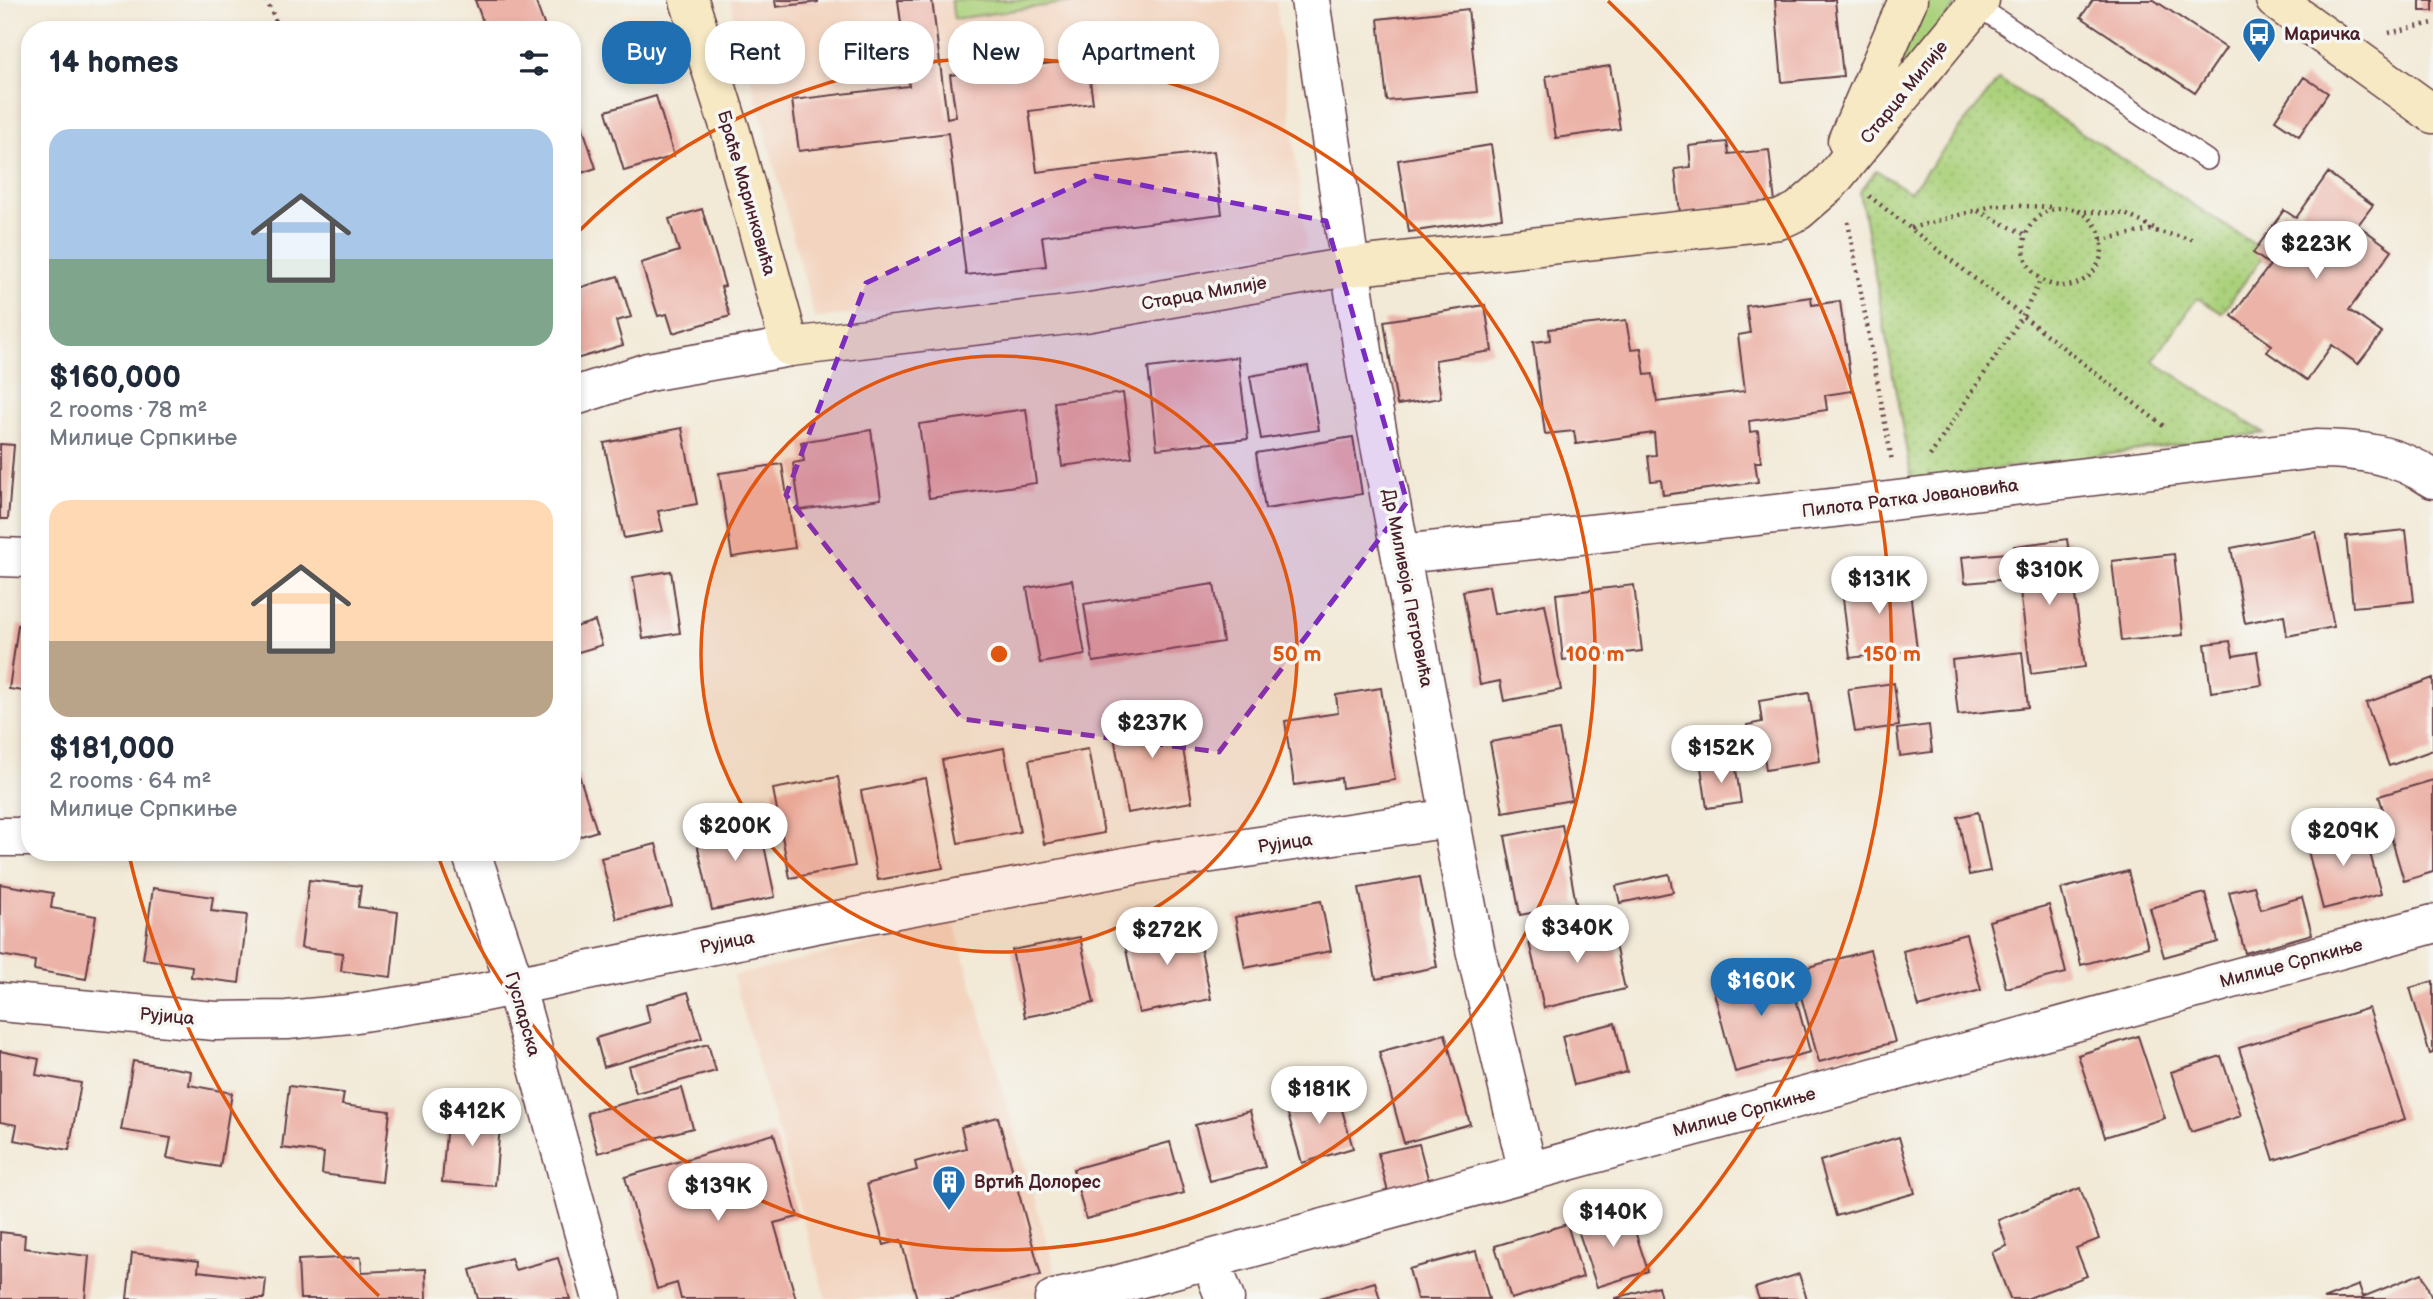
<!DOCTYPE html>
<html lang="en">
<head>
<meta charset="utf-8">
<style>
  :root { --surface:#fff; --page:#f6f6f7; --text:#1f2937; --muted:#747a83; --accent:#1f6fb2 }
  body { margin:0; font-family:"Balsamiq Sans",sans-serif; background:var(--page); color:var(--text); height:100vh; display:flex; flex-direction:column; font-size:26px; white-space:nowrap }
  * { box-sizing:border-box; margin:0 }
  p { font-size:23px; color:var(--muted) }
  .icon { flex:none; width:38px; height:38px; fill:none; stroke:currentColor; stroke-width:2; stroke-linecap:round; stroke-linejoin:round }
  .map { position:relative; flex:1; overflow:hidden }
  .drawer { position:absolute; left:21px; top:21px; width:560px; height:840px; display:flex; flex-direction:column; background:var(--surface); border-radius:28px; box-shadow:0 4px 10px #0003 }
  .drawer>* { flex:none }
  .top-card { position:absolute; left:602px; top:21px; width:665px; height:63px; display:flex; gap:14px }
  .price { position:absolute; translate:-50% -60px; padding:0 16px; border-radius:24px; background:#fff; color:#222; font-size:23px; line-height:46px; filter:drop-shadow(0 2px 4px #0008) }
  .price::after { content:''; position:absolute; left:50%; top:42px; width:21px; height:16px; margin-left:-10px; background:inherit; clip-path:polygon(0 0,100% 0,50% 100%) }
  .price.active { background:var(--accent); color:#fff }
  ul { padding:0; list-style:none }
  li { display:grid; align-content:center; gap:14px; height:371px; padding:0 28px }
  li span { display:grid; place-items:center; height:217px; border-radius:21px; color:#555 }
  li>.icon { margin-inline-start:auto }
  span .icon { width:126px; height:126px; fill:#fffc; stroke-width:1 }
  li b { font-size:30px }
  h2 { display:flex; justify-content:space-between; align-items:center; height:84px; padding:0 28px; font-size:30px }
  .pill { padding:0 24px; border-radius:28px; background:var(--surface); box-shadow:0 4px 10px #0003; font-size:24px; line-height:63px }
  .pill.active { background:var(--accent); color:#fff }
  .map>svg:first-child { display:block }
</style>
</head>
<body>
<div class="map">
<svg width="2433" height="1299" viewBox="0 0 2433 1299">
  <defs>
    <pattern id="park-dots" width="8" height="8" patternUnits="userSpaceOnUse" patternTransform="scale(1.75)"><rect width="8" height="8" fill="#abd17b"/><path d="M2 2h.1M6 6h.1" fill="none" stroke="#95b36a" stroke-width="1.8" stroke-linecap="round"/></pattern>
  </defs>
  <rect width="100%" height="100%" fill="#f6f6f2"/>
  <filter id="ink" filterUnits="userSpaceOnUse"><feTurbulence type="fractalNoise" baseFrequency=".0143" numOctaves="2"/><feDisplacementMap in="SourceGraphic" scale="14" xChannelSelector="R" yChannelSelector="G"/><feConvolveMatrix kernelMatrix="1 2 1 2 8 2 1 2 1" color-interpolation-filters="sRGB"/></filter>
  <filter id="wash" filterUnits="userSpaceOnUse"><feTurbulence type="fractalNoise" baseFrequency=".00686" numOctaves="4" result="noise"/><feDisplacementMap in="SourceGraphic" scale="28" xChannelSelector="R" yChannelSelector="G"/><feGaussianBlur stdDeviation="1.57" result="paint"/><feColorMatrix in="noise" values="0 0 0 0 0 0 0 0 0 0 0 0 0 0 0 0 0 1.4 0 .05"/><feComposite in="paint" operator="in"/></filter>
  <g filter="url(#wash)">
    <rect width="100%" height="100%" fill="#f2e9d6"/>
    <path fill="#f3d4bf" d="M730,0h546l31,248 -492,71z
      M954,923l109,374 -237,2 -93,-323z"/>
    <path fill="#abd17b" stroke="#7a7853" stroke-width="2" d="M951,0h135l-132,19z
      M1923,0h37l-58,74 -9,-6z"/>
    <path fill="url(#park-dots)" stroke="#7a7853" stroke-width="2" d="M1999,79l267,173 -44,61 -25,-15 -44,63 111,72 -352,48 -52,-289 16,-22 34,22z"/>
    <g id="blocks">
      <path fill="#ecb3a8" d="M475,0h60l11,30h-60z
        M775,0h43v2l-42,5z
        M898,0h34l15,118 9,-2 -6,-41 137,-16 6,44 -64,8 8,61 177,-21 8,63 -180,22 4,30 -80,9 -18,-142 -149,18 -7,-51 117,-14z
        M1775,0h60l8,76 -61,6z
        M2093,0h61l72,48 -31,45 -114,-76z
        M2420,0h13v11h-13z
        M1468,9l9,83 -90,9 -9,-82z
        M1610,66l10,63 -64,9 -10,-62z
        M2304,77l24,16 -29,43 -24,-16z
        M656,96l18,60 -50,15 -18,-60z
        M577,110l19,58 -24,8v-64z
        M1727,142l2,12 40,-4 6,53 -95,10 -5,-44 16,-2 -2,-21z
        M1491,145l11,73 -93,14 -11,-72z
        M2328,173l45,32 -15,20 34,25 -43,60 33,23 -24,31 -26,-19 -25,35 -40,-28 5,-7 -40,-29 38,-51 -17,-12 31,-43 12,8z
        M702,209l23,77 -4,1 9,29 -57,17 -6,-19 -9,2 -17,-53 38,-12 -10,-32z
        M618,276l13,41 -15,4 7,24 -47,14 -4,-12v-57z
        M1811,297l1,8 28,-4 12,90 -27,4 2,15 -78,11 1,11 8,-1 3,31h-6l3,20 -95,13 -2,-15 -10,1 -3,-25 8,-1 -2,-22 -78,11 -2,-13 -29,3 -12,-92 17,-2 -1,-11 77,-9 5,29 10,-1 4,27 8,-1 4,28 88,-11 -7,-56 12,-2 -4,-27z
        M1485,305l7,46 -57,9 6,38 -44,7 -13,-84z
        M1238,357l10,82 -91,10 -9,-81z
        M1308,366l11,64 -58,9 -11,-63z
        M1123,393l9,64 -70,9 -8,-64z
        M1026,409l10,74 -107,15 -10,-74z
        M682,428l15,76 -39,7 5,20 -39,7 -20,-95z
        M871,430l10,69 -81,11 -7,-47 11,-2 -3,-19z
        M1353,437l9,57 -97,15 -9,-56z
        M0,444l14,1 -6,74h-8z
        M782,464l13,84 -63,9 -13,-84z
        M2406,530l8,71 -61,6 -7,-71z
        M2316,532l18,95 -47,9 -3,-21 -39,8 -14,-75z
        M2067,539l18,128 -54,7 -17,-128z
        M2007,553l3,26 -45,4 -3,-26z
        M2174,554l9,81 -62,6 -9,-80z
        M671,571l9,62 -37,6 -10,-62z
        M1908,574l9,76 -67,8 -9,-77z
        M1072,580l13,75 -45,8 -13,-75z
        M1214,584l9,58 -130,20 -9,-58z
        M1634,585l8,66 -79,9 -7,-66z
        M1489,586l5,28 51,-10 16,86 -57,11 -4,-20 -20,4 -17,-94z
        M595,621l7,24 -30,9v-26z
        M18,625l12,2v65l-21,-3z
        M2230,641l3,15 24,-4 5,33 -51,7 -6,-48z
        M2022,652l6,55 -70,8 -6,-55z
        M2433,678v72l-44,16 -23,-63z
        M1894,683l5,43 -44,6 -7,-43z
        M1381,688l14,92 -53,8 -1,-10 -47,7 -9,-64 53,-8 -2,-18z
        M1809,693l11,68 -54,9 -3,-22 -12,3 -4,-26 15,-3 -3,-21z
        M1176,707l16,95 -65,11 -16,-95z
        M1929,725l3,27 -32,4 -3,-27z
        M1559,730l13,70 -69,12 -13,-70z
        M1004,748l16,84 -62,11 -16,-83z
        M1088,749l16,84 -60,11 -15,-84z
        M1735,762l6,41 -34,5 -6,-41z
        M579,775l18,56 -25,8v-61z
        M838,777l17,89 -65,12 -17,-89z
        M926,778l17,90 -65,12 -17,-89z
        M2433,780v92l-29,9 -25,-85z
        M1978,812l12,59 -21,4 -11,-58z
        M758,817l17,80 -63,13 -18,-80z
        M1562,825l14,79 -56,11 -15,-79z
        M2363,827l18,67 -58,15 -17,-66z
        M656,844l16,62 -55,13 -16,-61z
        M2128,871l20,76 -67,18 -20,-76z
        M1669,874l4,18 -53,11 -4,-17z
        M1420,877l17,90 -61,12 -17,-91z
        M309,880l52,6 -3,21 40,5 -7,65 -50,-6 2,-18 -42,-5z
        M0,884l53,9 -2,15 45,8 -10,63 -52,-9 1,-9 -35,-6z
        M2254,886l7,23 41,-12 10,37 -67,19 -16,-61z
        M153,888l60,9 -2,14 36,4 -8,68 -48,-6 1,-11 -49,-7z
        M2205,893l13,49 -54,15 -14,-49z
        M1321,901l10,50 -86,17 -10,-51z
        M2049,905l17,68 -60,15 -17,-67z
        M1195,921l16,78 -72,14 -16,-78z
        M1610,923l15,66 -81,19 -15,-66z
        M1966,934l15,56 -62,17 -16,-56z
        M1080,937l14,66 -69,14 -13,-67z
        M1870,950l25,92 -76,20 -25,-91z
        M1787,965l23,87 -75,20 -23,-87z
        M2433,981v72l-3,1 -20,-66z
        M688,992l14,46 -98,29 -8,-29 54,-16 -4,-17z
        M2369,1008l36,111 -131,41 -35,-112z
        M1615,1023l12,49 -53,13 -12,-49z
        M1445,1034l25,90 -66,19 -25,-91z
        M2138,1036l27,82 -60,19 -27,-82z
        M708,1044l8,27 -80,22 -8,-27z
        M0,1051l39,8 -3,16 45,8 -12,67 -55,-10 3,-15 -17,-3z
        M2221,1056l20,60 -50,16 -20,-60z
        M133,1061l58,10 -2,14 43,8 -12,74 -53,-9 4,-20 -50,-8z
        M289,1086l55,7 -2,12 48,6 -8,71 -60,-8 2,-21 -42,-5z
        M682,1088l11,40 -95,25 -11,-40z
        M1336,1089l17,59 -51,15 -17,-59z
        M448,1109l53,4 -6,73 -53,-4z
        M1250,1111l15,56 -55,14 -15,-56z
        M998,1117l43,158 -88,24h-36l-16,-59 -17,5 -17,-61 50,-14 -2,-8 51,-14 -5,-21z
        M774,1134l24,83 -24,6 22,76h-115l-4,-16 -20,6 -32,-112z
        M1899,1137l16,56 -79,23 -16,-55z
        M1170,1142l14,51 -98,26 -13,-50z
        M1419,1144l10,38 -41,10 -10,-39z
        M2080,1188l19,51 -23,9 11,28 -61,23h-16l-18,-47 15,-6 -9,-26z
        M1628,1210l20,61 -51,16 -20,-60z
        M1567,1224l16,53 -72,22 -16,-53z
        M0,1232l25,3 -1,13 65,8 -4,43h-85z
        M1476,1251l13,48h-72l-8,-30z
        M132,1253l67,8 -1,10 68,8 -2,20h-137z
        M361,1257l1,15 64,-3 1,30h-127l-2,-39z
        M511,1258l4,12 43,-12 12,41h-92l-8,-29z
        M2422,1273l10,26h-109l36,-14 4,12z
        M1799,1274l8,25h-48l-4,-11z
        M1375,1282l5,17h-60v-1z
        M1658,1286l3,13h-45v-1z"/>
    </g>
  </g>
  <g filter="url(#ink)">
    <use href="#blocks" fill-opacity="0" stroke="#633d45" stroke-width="2"/>
    <g fill="none" stroke-linecap="round" stroke-linejoin="round">
      <g stroke="#633d45" stroke-width="22">
        <path id="lane" d="M1976,5l231,155"/>
      </g>
      <g stroke="#633d45" stroke-width="41">
        <path id="street" d="M1310,0l56,371 109,578 53,223
          M572,397l76,-25 142,-25
          M1402,554l430,-46 484,-59c43,0 81,5 117,30
          M0,557l30,1
          M0,837h30
          M471,852l44,133 87,314
          M0,1002l215,19 72,-1 63,-6 115,-18 351,-72 341,-63 294,-43
          M1210,1259l15,40
          M1054,1299l62,-14 1317,-361"/>
      </g>
      <g stroke="#633d45" stroke-width="41">
        <path id="secondary" d="M689,0l42,132 59,215 295,-34 263,-46 431,-47 19,-9 30,-26 152,-185
          M2275,0l158,114
          M1847,141l61,-141"/>
      </g>
      <path stroke="#633d45" stroke-width="4.5" stroke-dasharray="2 5" stroke-linecap="butt" d="M266,0l14,30
        M2389,33l44,-10
        M1869,196l297,232
        M2024 247a39 39 0 1 1 78 0a39 39 0 1 1-78 0Z
        M1978,211l48,24
        M2078,211l47,3 31,15
        M1848,222l44,239
        M1911,228l85,-23 57,2
        M2101,240l49,-10 46,10
        M1930,456l93,-141 18,-36"/>
      <use href="#lane" stroke="#fff" stroke-width="19"/>
      <use href="#street" stroke="#fff" stroke-width="38"/>
      <use href="#secondary" stroke="#f6e9c3" stroke-width="38"/>
    </g>
  </g>
  <path fill="#7b2cbf" fill-opacity="0.2" stroke="#7b2cbf" stroke-width="5" stroke-dasharray="14 9" stroke-linejoin="round" d="M1095,176l231,45 81,281 -188,250 -257,-33 -176,-224 80,-212z"/>
  <circle cx="999" cy="654" r="298" fill="#e0560e" fill-opacity=".12"/>
  <g fill="none" stroke="#e0560e" stroke-width="3.5">
    <circle cx="999" cy="654" r="298"/>
    <path d="M574 236A596 596 0 1 1 437 853"/>
    <path d="M379 1296A893 893 0 0 1 129 855M1608 1A893 893 0 0 1 1619 1296"/>
  </g>
  <defs>
    <g id="bus-pin" transform="scale(1.75)"><path d="M0 17L-7.5 6A9.5 9.5 0 1 1 7.5 6Z" fill="#1f6fb2" stroke="#f6f6f2"/><path d="M-5-6H5V4H4V6H2V4H-2V6H-4V4H-5ZM-3.5-4V0h7V-4ZM-3.5 1.2v1.5H-2V1.2ZM2 1.2v1.5H3.5V1.2Z" fill="#fff"/></g>
    <g id="building-pin" transform="scale(1.75)"><path d="M0 17L-7.5 6A9.5 9.5 0 1 1 7.5 6Z" fill="#1f6fb2" stroke="#f6f6f2"/><path d="M-4-6H4V6H1V3H-1V6H-4ZM-2.5-4.3h1.7v1.8h-1.7ZM.8-4.3h1.7v1.8H.8ZM-2.5-1h1.7V.8h-1.7ZM.8-1h1.7V.8H.8Z" fill="#fff"/></g>
  </defs>
  <g fill-rule="evenodd">
    <use href="#bus-pin" x="2259" y="34"/>
    <use href="#building-pin" x="949" y="1182"/>
  </g>
  <g text-anchor="middle" stroke-width="7" stroke-linejoin="round" paint-order="stroke">
    <g font-size="18" font-weight="bold" fill="#4a1f2b" stroke="#f6f6f2" text-anchor="start">
      <text x="2284" y="40">Маричка</text>
      <text x="974" y="1188">Вртић Долорес</text>
    </g>
    <g font-size="18" fill="#4a1f2b" stroke="#f6f6f2">
      <text transform="translate(1904 92) rotate(-51)" y="6">Старца Милије</text>
      <text transform="translate(747 193) rotate(74)" y="6">Браће Маринковића</text>
      <text transform="translate(1204 293) rotate(-10)" y="6">Старца Милије</text>
      <text transform="translate(1910 498) rotate(-7)" y="6">Пилота Ратка Јовановића</text>
      <text transform="translate(1408 588) rotate(79)" y="6">Др Миливоја Петровића</text>
      <text transform="translate(1285 843) rotate(-8)" y="6">Рујица</text>
      <text transform="translate(727 942) rotate(-11)" y="6">Рујица</text>
      <text transform="translate(2291 963) rotate(-15)" y="6">Милице Српкиње</text>
      <text transform="translate(523 1014) rotate(74)" y="6">Гусларска</text>
      <text transform="translate(167 1016) rotate(5)" y="6">Рујица</text>
      <text transform="translate(1744 1112) rotate(-15)" y="6">Милице Српкиње</text>
    </g>
  </g>
  <circle cx="999" cy="654" r="10" fill="#e0560e" stroke="#f6f6f2" stroke-width="3.5"/>
  <g font-size="21" text-anchor="middle" font-weight="bold" fill="#e0560e" stroke="#f6f6f2" stroke-width="7" stroke-linejoin="round" paint-order="stroke">
    <text x="1297" y="661">50 m</text>
    <text x="1595" y="661">100 m</text>
    <text x="1892" y="661">150 m</text>
  </g>
</svg>
<b class="price" style="left:2316px;top:281px">$223K</b>
<b class="price" style="left:2049px;top:607px">$310K</b>
<b class="price" style="left:1879px;top:616px">$131K</b>
<b class="price" style="left:1152px;top:760px">$237K</b>
<b class="price" style="left:1721px;top:785px">$152K</b>
<b class="price" style="left:735px;top:863px">$200K</b>
<b class="price" style="left:2343px;top:868px">$209K</b>
<b class="price" style="left:1577px;top:965px">$340K</b>
<b class="price" style="left:1167px;top:967px">$272K</b>
<b class="price active" style="left:1761px;top:1018px">$160K</b>
<b class="price" style="left:1319px;top:1126px">$181K</b>
<b class="price" style="left:472px;top:1148px">$412K</b>
<b class="price" style="left:718px;top:1223px">$139K</b>
<b class="price" style="left:1613px;top:1249px">$140K</b>
<div class="top-card">
<a class="pill active">Buy</a>
<a class="pill">Rent</a>
<a class="pill">Filters</a>
<a class="pill">New</a>
<a class="pill">Apartment</a>
</div>
<section class="drawer">
<h2>14 homes<svg class="icon" aria-label="filters" viewBox="0 0 24 24"><path d="M4 7h16M4 17h16"/><circle cx="9" cy="7" r="2"/><circle cx="15" cy="17" r="2"/></svg></h2>
<ul>
<li><span style="background:linear-gradient(#a9c7e8 60%,#7fa58c 0)"><svg class="icon" aria-label="home" viewBox="0 0 24 24"><path d="M3 11l9-7 9 7M6 9v11h12V9"/></svg></span><div><b>$160,000</b><p>2 rooms · 78 m²</p><p>Милице Српкиње</p></div></li>
<li><span style="background:linear-gradient(#ffd9b3 65%,#b9a48a 0)"><svg class="icon" aria-label="home" viewBox="0 0 24 24"><path d="M3 11l9-7 9 7M6 9v11h12V9"/></svg></span><div><b>$181,000</b><p>2 rooms · 64 m²</p><p>Милице Српкиње</p></div></li>
</ul>
</section>
</div>
</body>
</html>
